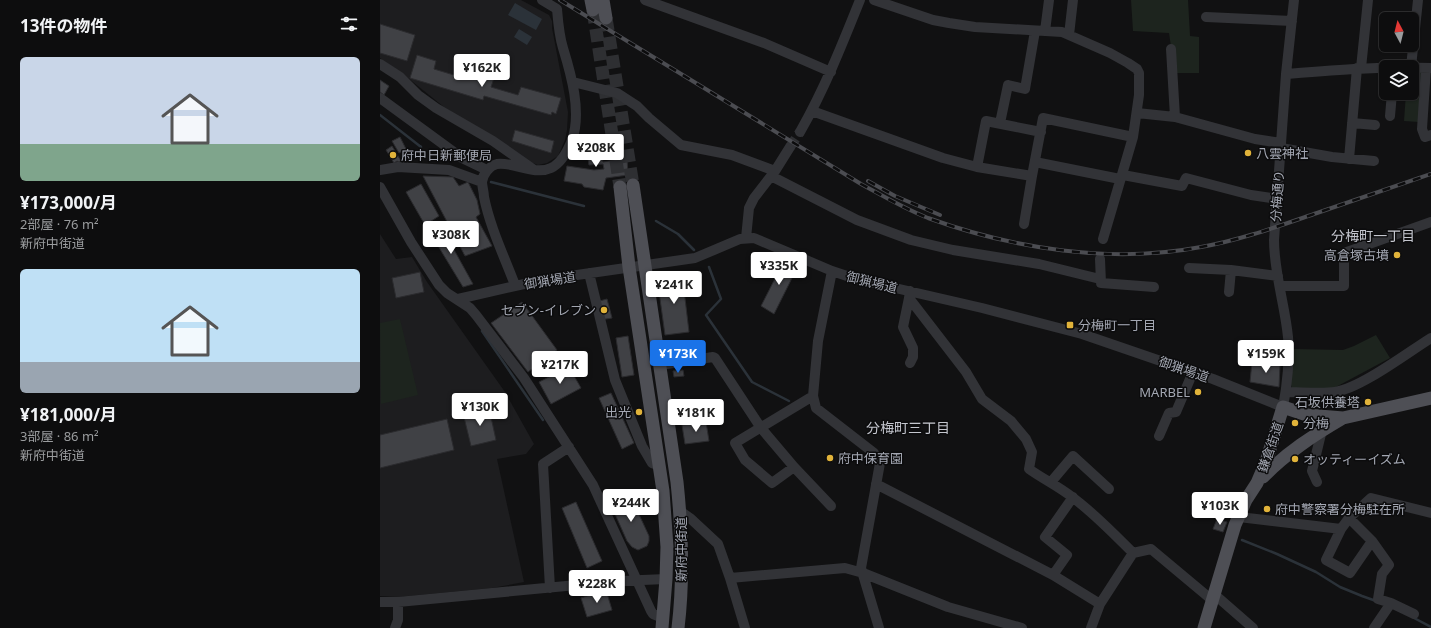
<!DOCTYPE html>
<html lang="ja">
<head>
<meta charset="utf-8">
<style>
  :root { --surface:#0d0d0e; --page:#161617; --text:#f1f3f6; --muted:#9a9c9e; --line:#2d2d2e; --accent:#1a73e8 }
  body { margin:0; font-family:"Noto Sans","Noto Sans JP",sans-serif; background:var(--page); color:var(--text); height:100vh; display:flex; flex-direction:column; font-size:15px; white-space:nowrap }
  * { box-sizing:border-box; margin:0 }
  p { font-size:13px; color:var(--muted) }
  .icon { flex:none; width:22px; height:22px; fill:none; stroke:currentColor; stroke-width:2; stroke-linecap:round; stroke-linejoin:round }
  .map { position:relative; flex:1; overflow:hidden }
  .sheet { display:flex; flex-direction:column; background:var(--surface); width:380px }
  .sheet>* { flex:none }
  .needle { width:26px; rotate:353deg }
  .controls { position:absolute; left:999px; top:12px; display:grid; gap:8px }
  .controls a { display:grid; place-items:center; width:40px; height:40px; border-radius:6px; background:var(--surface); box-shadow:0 1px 3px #0004,0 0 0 1px var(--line); font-size:20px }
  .price { position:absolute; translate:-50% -34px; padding:0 9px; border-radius:4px; background:#fff; color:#222; font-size:13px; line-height:26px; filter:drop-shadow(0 1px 2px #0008) }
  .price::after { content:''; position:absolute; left:50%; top:24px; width:12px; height:9px; margin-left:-6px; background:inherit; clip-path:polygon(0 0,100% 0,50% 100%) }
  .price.active { background:var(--accent); color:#fff }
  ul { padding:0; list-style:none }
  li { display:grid; align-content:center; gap:8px; height:212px; padding:0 20px }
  li span { display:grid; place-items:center; height:124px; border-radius:6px; color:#555 }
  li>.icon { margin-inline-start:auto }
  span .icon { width:72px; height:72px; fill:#fffc; stroke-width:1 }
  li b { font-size:17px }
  h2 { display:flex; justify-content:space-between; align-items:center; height:48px; padding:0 20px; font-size:17px }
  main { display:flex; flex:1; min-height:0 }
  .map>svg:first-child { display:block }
</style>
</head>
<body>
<main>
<section class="sheet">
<h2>13件の物件<svg class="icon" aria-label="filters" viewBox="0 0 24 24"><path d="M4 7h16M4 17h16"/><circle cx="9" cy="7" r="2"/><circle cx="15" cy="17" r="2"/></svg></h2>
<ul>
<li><span style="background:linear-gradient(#c9d6e8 70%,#7fa58c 0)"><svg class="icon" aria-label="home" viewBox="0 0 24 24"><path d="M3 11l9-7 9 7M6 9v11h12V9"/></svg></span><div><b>¥173,000/月</b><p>2部屋 · 76 m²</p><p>新府中街道</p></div></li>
<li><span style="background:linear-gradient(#bfe0f5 75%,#9aa5b1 0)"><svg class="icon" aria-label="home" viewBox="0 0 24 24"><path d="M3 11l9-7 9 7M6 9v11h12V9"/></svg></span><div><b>¥181,000/月</b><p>3部屋 · 86 m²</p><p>新府中街道</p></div></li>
</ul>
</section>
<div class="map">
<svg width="1051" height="628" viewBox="0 0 1051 628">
  <rect width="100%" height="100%" fill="#111112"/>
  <path fill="#1d1d1f" d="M0,0h141l28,15 3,6v7l16,84 -1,18 -2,10 -7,16 -11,7 -9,2 -11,-4 -83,-54 -41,-33 -23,-16z
    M0,234l16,25 16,-2 15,25 78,110 29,52 -8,10 -29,5 27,123 -32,6 -94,9 -18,-1z"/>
  <path fill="#1d241e" d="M751,0h57l2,36 9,1v36h-24l-6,-40 -36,-2z
    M1032,68l11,1 -4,53 -15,-1 2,-28h6z
    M20,319l18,76 -37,9 -1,-81z
    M996,335l14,23 -56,30h-42l-2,-7 3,-32 50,1 11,-4z"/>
  <path fill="#2b3239" d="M135,3l27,16 -6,11 -28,-15z
    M139,29l13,8 -5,8 -13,-8z"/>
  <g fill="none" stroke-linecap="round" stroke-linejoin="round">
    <path stroke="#2b3239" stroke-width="2.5" d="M0,115l41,32 -1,-1
      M111,182l93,24
      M276,221l22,13 16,16
      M329,267l12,32 -15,16 46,67 37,19
      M102,331l61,89
      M862,540l35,14 39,18 24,15 22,9 14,5
      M1034,618l17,9"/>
  </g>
  <path fill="#404145" stroke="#2b2b2e" d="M0,24l35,11 -8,26 -27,-8z
    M37,55l19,6 -2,8 33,10 2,-8 25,7 -3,9 27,8 3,-8 40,11 -5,16 -4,-2 -1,3 -67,-19 -1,4 -73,-22z
    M0,80l9,6 -5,9 -4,-3z
    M135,130l39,11 -3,12 -39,-12z
    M20,137l6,12 -7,4 -7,-12z
    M219,138l4,24 24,-4 1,17 -22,3 -3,12 -19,-3 -2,-3 -18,-3 3,-15 27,4 10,-1 -1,-5 -14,1 -4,-25z
    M12,146l9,15 -2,1 -2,-1 -3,2 -8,-13z
    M43,176l30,1 6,9 9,-4 9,18 3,14 -4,3 16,29 -27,10z
    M41,184l18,32 -14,9 -19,-33z
    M61,224l1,4 31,56 -10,3 -34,-56z
    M405,259l13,7 -24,48 -13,-8z
    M40,272l4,20 -28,6 -4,-20z
    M302,273l7,59 -24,3 -7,-51 8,-8z
    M227,299l5,19 -12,2 -4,-18z
    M142,302l35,48 -29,22 -37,-49z
    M248,336l6,39 -12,2 -6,-39z
    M872,362l14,2 1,-2 13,3 -1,22 -29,-5z
    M189,367l12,21 -30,16 -12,-22z
    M303,370l1,6 -10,1 -1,-6z
    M231,393l23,50 -12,6 -23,-51z
    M109,408l7,32 -25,6 -8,-33z
    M67,419l7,31 -74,18v-33z
    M326,422l3,19 -24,3 -3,-19z
    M250,495l19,41v5l-2,5 -9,4 -6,-3 -5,-6 -16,-36z
    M196,502l26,59 -15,7 -25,-60z
    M837,519l10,3 -4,10 -10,-3z
    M226,590l6,20 -25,7 -6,-19z"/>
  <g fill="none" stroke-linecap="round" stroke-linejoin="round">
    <path stroke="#2e2f32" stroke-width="10" stroke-dasharray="10 5" stroke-linecap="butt" d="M410,147l10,-15"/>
    <path stroke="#2e2f32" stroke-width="13" stroke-dasharray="13 6" stroke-linecap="butt" d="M213,10l27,177
      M226,18l27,167"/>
    <path stroke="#323337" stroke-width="10" d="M265,0l119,43 67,29
      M494,0l59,20 16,3 26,4 87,5 48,21 18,10 9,6 2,4v22l-6,42 -30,102
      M826,17l86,4
      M665,31l4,-31
      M689,35l4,-35
      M791,49l4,68
      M0,64l20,13 18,18 18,13 57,33 40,28
      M1031,67l7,-67
      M981,68l7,-68
      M1046,68l-4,61 3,8 6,-2
      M906,74c49,-4 96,-8 145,-6
      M193,82l44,11 20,13 12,12 32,27 51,10 43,16 -21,27 -5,10 -3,30
      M0,98l82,60 25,12
      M432,111l131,47 34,9 55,9 11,-58 90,19
      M757,113l38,4 80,22 26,4
      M1010,116l2,-23
      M620,123l8,-38 17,4 10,-58
      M972,123l23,2
      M420,132c24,-42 42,-87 60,-132
      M901,148l51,9 42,4
      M969,159l8,-91
      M655,162l85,17
      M597,167l9,-46 55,11
      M0,170l18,-3 51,3 33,12
      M395,171l15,-24
      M743,175l59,11 4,-8 65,17 27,4
      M391,176l86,44 54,20 42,10 86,14 61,15
      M0,187l31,55 28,43 8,8 23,15 6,7 48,63 69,107 58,126 2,3 10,4
      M644,224l8,-48
      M720,259l1,24 53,4
      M809,268l42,2 47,6
      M452,271l-14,70 -5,55 3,12 58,45 6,10 -19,105 18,60
      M209,273l26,107 27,66 10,17 8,3
      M135,285c-11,-29 -25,-58 -31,-88 0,-5 -2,-11 -2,-15 1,-8 7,-16 15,-18 15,-3 37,12 54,4 11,-5 17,-18 21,-28 10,-28 -1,-66 -9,-92 -4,-13 -5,-27 -6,-39l-15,-9
      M900,286h64v-33l87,-31
      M530,291l-1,7 57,74 16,27 29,22 15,18 6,13 -3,17c14,10 29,17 43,28 22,16 42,37 61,56
      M849,292l2,-22
      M529,298l-6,29 10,21v9l-3,6
      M78,299l84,-19 153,-22 45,-19 14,-1 78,33 24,8 126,29 100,26 131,45 70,28c4,-20 7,-50 5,-70 -3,-32 -14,-64 -14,-97l12,-166 8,-74
      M280,365l53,-8 2,1 46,70 33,39 37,39
      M906,392c14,0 36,2 49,0 26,-4 72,-39 96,-54
      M779,436l10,-23 7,-1 17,-40
      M414,467l-22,16 -27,-23 -10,-17 78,-47
      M671,482l22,-26 36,33
      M937,482l-5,-11 10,-41
      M496,484l177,91 47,29
      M300,511l10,7 28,26 12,34 115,-10 18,5 85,34 74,21
      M859,517l102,12 8,-11 22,-20 60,15
      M969,518l23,23 17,24 -7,9 -4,25 13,4 -17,25
      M961,529l-15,31 24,13 22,-32
      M673,575l14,-20 -22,-18 28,-40
      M350,578l15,50
      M170,588l-7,-124 26,-17
      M834,594l39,34
      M0,602h18l221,-21 47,-2
      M1011,603l23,11
      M15,628l3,-8v-18
      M711,628l9,-24 33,-51 18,-4 61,51"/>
    <path stroke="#4e4f55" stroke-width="13" d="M211,0l2,10
      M223,0l3,18
      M253,185l44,297c5,48 7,97 1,146
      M240,187l9,80 34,224 4,56 -1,32 -4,49
      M883,477c23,-24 51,-42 80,-59
      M824,628l31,-103 11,-25 11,-17 9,-21 17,-55 24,8 36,3 88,-20"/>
    <g stroke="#4b4c51" stroke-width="4">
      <path id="rail" d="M180,0l301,184c22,12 44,25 67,34 86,31 183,46 273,29 40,-7 78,-21 116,-34 38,-13 76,-26 114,-39
        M488,181l27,15 45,19"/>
    </g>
    <use href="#rail" stroke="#0c0c0d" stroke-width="2.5" stroke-dasharray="8" stroke-linecap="butt"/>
  </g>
  <g fill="#e1b33a" stroke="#0c0c0d" stroke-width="1.5">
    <circle cx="868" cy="153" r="4"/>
    <circle cx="13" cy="155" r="4"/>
    <circle cx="1017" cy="255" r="4"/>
    <circle cx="224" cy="310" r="4"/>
    <rect x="686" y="321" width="8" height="8" rx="2"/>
    <circle cx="818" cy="392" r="4"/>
    <circle cx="988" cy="402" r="4"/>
    <circle cx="259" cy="412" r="4"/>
    <circle cx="915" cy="423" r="4"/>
    <circle cx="450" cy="458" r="4"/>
    <circle cx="915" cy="459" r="4"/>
    <circle cx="887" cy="509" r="4"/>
  </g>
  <g text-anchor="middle" stroke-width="3" stroke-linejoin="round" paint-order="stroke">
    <g font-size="13" fill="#a3a7b2" stroke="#0c0c0d" text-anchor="start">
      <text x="876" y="158">八雲神社</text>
      <text x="21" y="160">府中日新郵便局</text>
      <text x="1009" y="260" text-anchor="end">高倉塚古墳</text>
      <text x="216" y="315" text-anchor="end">セブン-イレブン</text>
      <text x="698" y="330">分梅町一丁目</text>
      <text x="810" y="397" text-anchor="end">MARBEL</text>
      <text x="980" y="407" text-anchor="end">石坂供養塔</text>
      <text x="251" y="417" text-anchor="end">出光</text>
      <text x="923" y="428">分梅</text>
      <text x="458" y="463">府中保育園</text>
      <text x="923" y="464">オッティーイズム</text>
      <text x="895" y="514">府中警察署分梅駐在所</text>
    </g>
    <g font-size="13" fill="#a3a7b2" stroke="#0c0c0d">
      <text transform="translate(897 196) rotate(-86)" y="5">分梅通り</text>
      <text transform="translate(170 280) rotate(-9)" y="5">御猟場道</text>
      <text transform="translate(492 282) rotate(14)" y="5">御猟場道</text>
      <text transform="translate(804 369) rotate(19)" y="5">御猟場道</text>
      <text transform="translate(890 447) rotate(-71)" y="5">鎌倉街道</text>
      <text transform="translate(301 549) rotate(-90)" y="5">新府中街道</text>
    </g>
    <g font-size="14" fill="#c4c6ce" stroke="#0c0c0d">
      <text x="993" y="241">分梅町一丁目</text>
      <text x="528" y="433">分梅町三丁目</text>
    </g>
  </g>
</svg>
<div class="controls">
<a><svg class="needle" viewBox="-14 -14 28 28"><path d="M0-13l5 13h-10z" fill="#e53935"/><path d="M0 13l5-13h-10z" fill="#9a9c9e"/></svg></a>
<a><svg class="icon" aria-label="layers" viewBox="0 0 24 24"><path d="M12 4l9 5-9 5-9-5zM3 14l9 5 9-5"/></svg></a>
</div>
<b class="price" style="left:102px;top:88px">¥162K</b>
<b class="price" style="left:216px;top:168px">¥208K</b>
<b class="price" style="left:71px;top:255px">¥308K</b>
<b class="price" style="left:399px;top:286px">¥335K</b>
<b class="price" style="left:294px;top:305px">¥241K</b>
<b class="price active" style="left:298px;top:374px">¥173K</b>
<b class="price" style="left:886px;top:374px">¥159K</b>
<b class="price" style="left:180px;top:385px">¥217K</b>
<b class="price" style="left:100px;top:427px">¥130K</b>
<b class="price" style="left:316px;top:433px">¥181K</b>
<b class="price" style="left:251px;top:523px">¥244K</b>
<b class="price" style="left:840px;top:526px">¥103K</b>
<b class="price" style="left:217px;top:604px">¥228K</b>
</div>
</main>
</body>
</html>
